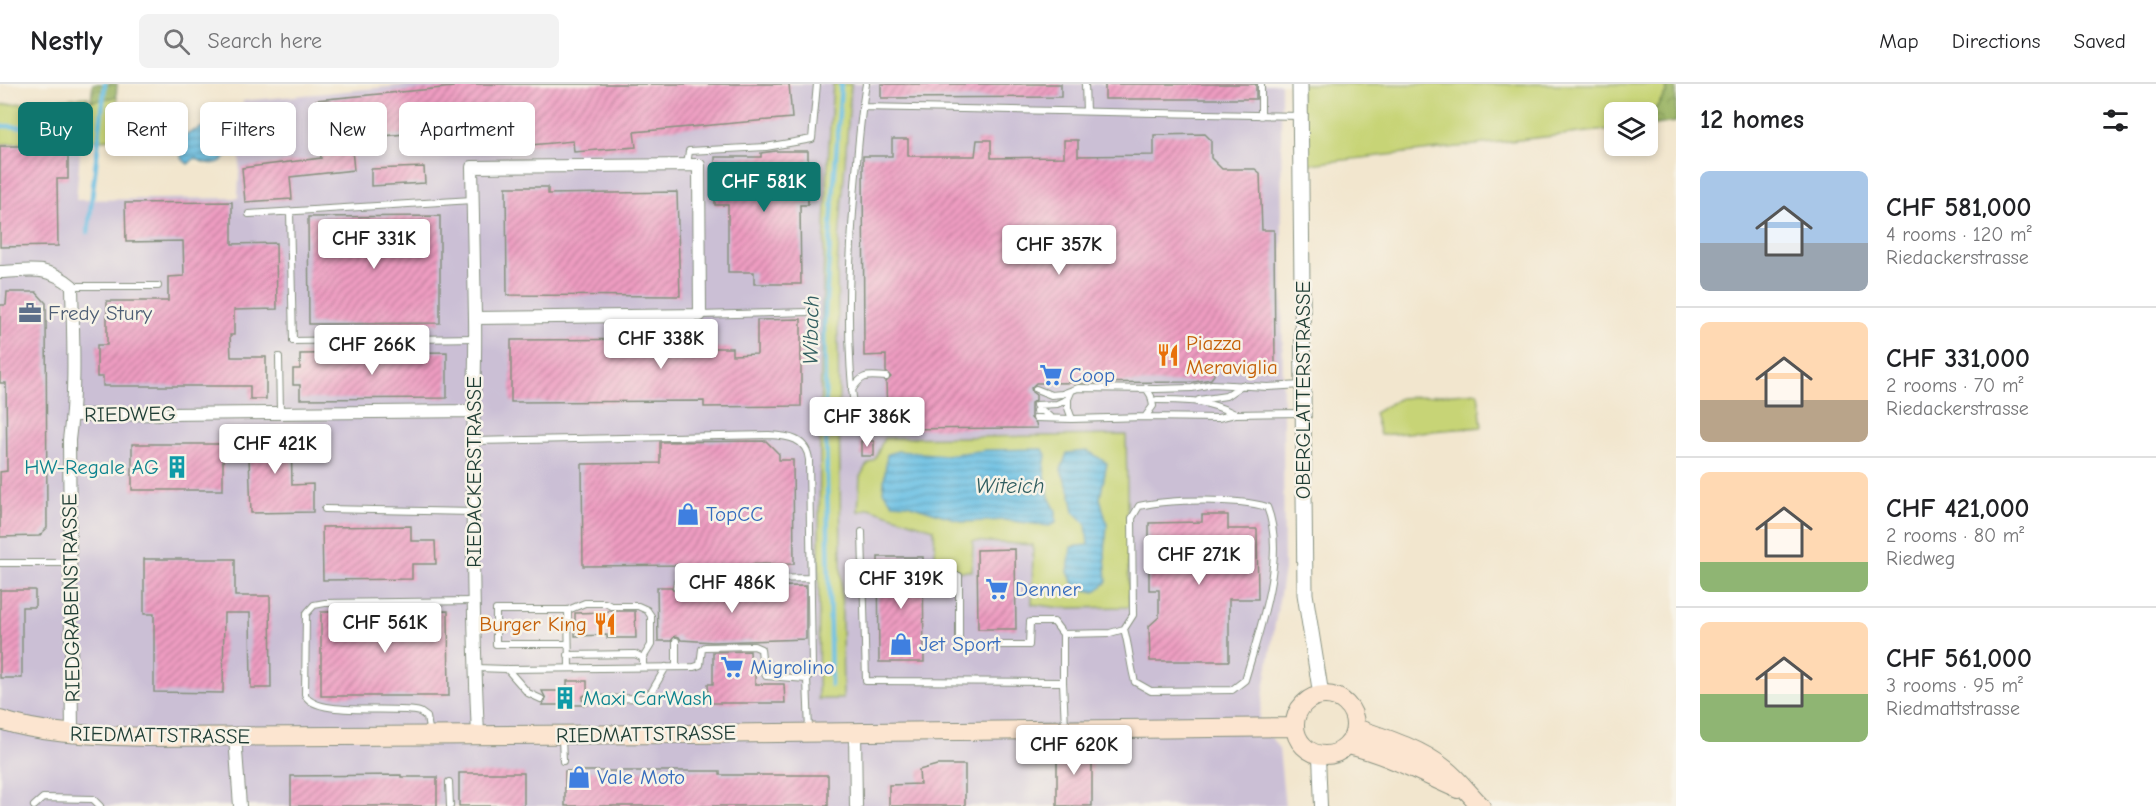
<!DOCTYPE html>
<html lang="en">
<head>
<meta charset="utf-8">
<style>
  :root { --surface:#fff; --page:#f2f2f2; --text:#202124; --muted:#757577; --line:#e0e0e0; --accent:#0f766e }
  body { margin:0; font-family:"Comic Neue",sans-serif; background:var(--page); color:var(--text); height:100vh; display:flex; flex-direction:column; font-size:22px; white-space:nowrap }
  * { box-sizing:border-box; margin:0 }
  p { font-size:20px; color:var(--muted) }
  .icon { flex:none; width:33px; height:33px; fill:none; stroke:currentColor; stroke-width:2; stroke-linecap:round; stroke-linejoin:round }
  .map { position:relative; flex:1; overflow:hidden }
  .side { display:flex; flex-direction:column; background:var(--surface); width:480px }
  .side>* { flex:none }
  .guide { position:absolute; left:18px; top:18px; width:570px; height:54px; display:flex; gap:12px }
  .controls { position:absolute; left:1604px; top:18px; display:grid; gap:12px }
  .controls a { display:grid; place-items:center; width:54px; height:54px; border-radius:9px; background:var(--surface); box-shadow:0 3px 9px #0003; font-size:30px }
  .price { position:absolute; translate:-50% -51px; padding:0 14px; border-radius:6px; background:#fff; color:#222; font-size:20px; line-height:39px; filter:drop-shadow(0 2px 3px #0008) }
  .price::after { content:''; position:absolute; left:50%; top:36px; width:18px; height:14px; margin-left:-9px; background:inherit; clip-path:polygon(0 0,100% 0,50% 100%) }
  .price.current { background:var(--accent); color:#fff }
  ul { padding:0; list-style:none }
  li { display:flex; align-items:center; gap:18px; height:150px; padding:0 24px }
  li+li { border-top:2px solid var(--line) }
  li span { display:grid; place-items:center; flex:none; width:168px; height:120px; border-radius:9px; color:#555 }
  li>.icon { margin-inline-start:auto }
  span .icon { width:72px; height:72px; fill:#fffc; stroke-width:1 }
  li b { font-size:26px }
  h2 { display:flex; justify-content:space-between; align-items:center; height:72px; padding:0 24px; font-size:26px }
  .chip { padding:0 21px; border-radius:9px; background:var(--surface); box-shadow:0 3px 9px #0003; font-size:21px; line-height:54px }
  .chip.current { background:var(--accent); color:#fff }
  header { display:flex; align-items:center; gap:36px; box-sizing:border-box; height:84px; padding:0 30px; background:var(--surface); border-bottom:2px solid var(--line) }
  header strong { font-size:28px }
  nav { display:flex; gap:33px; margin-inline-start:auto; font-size:21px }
  .search { width:420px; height:54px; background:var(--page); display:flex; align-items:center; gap:15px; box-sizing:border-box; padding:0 21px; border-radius:9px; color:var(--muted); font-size:22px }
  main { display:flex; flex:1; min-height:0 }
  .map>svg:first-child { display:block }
</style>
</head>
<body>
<header>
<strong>Nestly</strong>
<div class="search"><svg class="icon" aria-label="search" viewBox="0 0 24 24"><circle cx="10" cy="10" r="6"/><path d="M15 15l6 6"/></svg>Search here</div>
<nav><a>Map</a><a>Directions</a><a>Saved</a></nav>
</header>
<main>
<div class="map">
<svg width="1676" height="722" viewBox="0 0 1676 722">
  <defs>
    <pattern id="forest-crowns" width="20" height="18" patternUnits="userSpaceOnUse" patternTransform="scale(1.5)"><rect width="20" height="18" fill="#9db667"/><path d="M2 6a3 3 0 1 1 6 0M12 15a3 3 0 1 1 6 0" fill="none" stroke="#7f9556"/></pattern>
    <pattern id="water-rules" width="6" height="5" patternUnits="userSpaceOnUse" patternTransform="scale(1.5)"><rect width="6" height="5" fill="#67bfe4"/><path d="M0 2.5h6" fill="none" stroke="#549cba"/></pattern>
    <pattern id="building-hatch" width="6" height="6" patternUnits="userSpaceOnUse" patternTransform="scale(1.5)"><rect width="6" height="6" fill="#ee9cc1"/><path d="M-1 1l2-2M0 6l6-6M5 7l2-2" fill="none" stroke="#c0809e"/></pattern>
  </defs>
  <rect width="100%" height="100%" fill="#f7f3e8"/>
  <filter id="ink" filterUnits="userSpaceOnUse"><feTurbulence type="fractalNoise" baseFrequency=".0167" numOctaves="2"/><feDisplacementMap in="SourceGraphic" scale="12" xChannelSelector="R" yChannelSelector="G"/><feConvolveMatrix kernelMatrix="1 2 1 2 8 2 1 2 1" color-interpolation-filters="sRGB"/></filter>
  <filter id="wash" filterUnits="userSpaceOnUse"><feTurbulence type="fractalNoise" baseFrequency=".008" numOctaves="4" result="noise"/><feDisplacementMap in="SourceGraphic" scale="24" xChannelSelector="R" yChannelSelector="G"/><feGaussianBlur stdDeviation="1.35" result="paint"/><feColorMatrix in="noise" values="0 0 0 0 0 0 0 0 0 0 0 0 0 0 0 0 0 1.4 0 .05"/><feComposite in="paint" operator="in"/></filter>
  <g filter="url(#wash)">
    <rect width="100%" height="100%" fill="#f2e6ce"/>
    <path fill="#cbbfd5" d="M419,0h862l3,486 -25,150 20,29 6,57h-1285v-662l81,-5 -5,61 162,-2 5,-97z"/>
    <path fill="#c7d476" stroke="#738855" stroke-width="1.5" d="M833,0h18l-14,183 6,432h-25c2,-205 0,-411 15,-615z
      M1300,0h366l1,8 -20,29v-9h-33v17l-313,36z
      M88,13l-2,3 31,-3v42l-117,5v-39z
      M1478,308l4,35 -102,8 -6,-22 26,-15z
      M1126,351l3,172 -67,1 -30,-4 1,-59 -60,-4 -1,30h-36l-2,-42 -65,-21 -11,4 2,-35 6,-11 9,-7 9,-21z"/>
    <path fill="url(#forest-crowns)" stroke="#5e7a4e" stroke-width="1.5" d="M93,0h24l-1,13 -25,4z
      M1666,0h10v38l-29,4v-5l20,-29z"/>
    <path fill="url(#water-rules)" stroke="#437e8c" stroke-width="1.5" d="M207,41l20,2 12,8c-8,22 -20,37 -44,23l-7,6 -7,-6 1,-10 -6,-2v-7z
      M1043,365l3,6 -2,14 5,28 7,14v12l-7,3 -44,-6 -41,2 -56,-18 -15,-1 -10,-12 4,-37 11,-3 47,4 42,-5z
      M1088,367l19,12 -7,35 7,26 -2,30 2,28 -12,10 -19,-4 -8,-16 3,-25 17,-2 -2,-21 -12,-12 -3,-17 -10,-25 6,-17z"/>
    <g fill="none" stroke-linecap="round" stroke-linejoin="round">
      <path stroke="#67bfe4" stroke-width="4.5" d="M0,42l37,1 33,-9
        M88,148l17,-148
        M831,601l-7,-358 17,-243"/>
    </g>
    <g id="blocks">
      <path fill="url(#building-hatch)" d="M460,0h329l3,34 -158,14 2,15 -62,5 -1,-11 -75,7 -3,-31 -59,5 1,9 -86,8 3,31 -64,7 2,22 -47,3 -3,-34 79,-10 -5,-58 137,-13v-2z
        M881,0h180v13l-180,1z
        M1105,0h151v15h-151z
        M1205,50l6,6v18l11,11h33l5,4 2,57h12l1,135 -61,1v9l-3,4 -17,3 -158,1 -5,5 1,4 4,3v5l-5,3v15l5,5 1,5 -150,1v-5l4,-1 1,-4 -1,-4 -4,-1 -1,-32 5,-5 -5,-5v-17l-22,1 -1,-200h29v-17h16v17h67l2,-16h14v18l73,-1v-17h14v16l76,-1v-20z
        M0,62h68v33h-11l1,67 -58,1z
        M776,67h32v54h-8l1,79h-47v-12h-26v-67h-13v-48h46v-4z
        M424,83l1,16 -54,3v-17z
        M506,103h42v7l129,-2 3,104 -173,-1z
        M232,118v42l44,-1 1,66 -43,1v25h-4l1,22h35v42h-16v-13h-147v-9h-6v-32h10v-44h61v-24l16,-1 -1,-35 -57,1 -1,-39z
        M440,132v107l-131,1 -1,-107z
        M7,208h29l10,11 1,225 -8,8 -39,1v-65l7,-1 -1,-88h-6v-78h6z
        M801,235v87l-97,1v-6l-193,1v-62l178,-1v9h43v7l25,-1v-34z
        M447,268v46l-147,1v-14h-7v-16h7v-15z
        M291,345l1,56 21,-1v28l-62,1 -3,-83z
        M766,357l13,13v6h14l1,104 -211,2 -1,-102 78,-1v-21z
        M861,357h13v15h-13z
        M132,360h91v46h-91z
        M1202,431h26v14h29l1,70h-29v62h-79l-1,-35 10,-9v-27h-10v-67l53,-1z
        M411,442v15h24l1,23h-24v15l-89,1 -1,-53z
        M1015,465l1,80h-38l-1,-79z
        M878,473h45l1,105h-45z
        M144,475h91v37h35l1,92h-20l-1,-75h-26l-1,80 -69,-1v-78h-10z
        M806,502v53l-93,3 -32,-2 -2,-3 -4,-1 -4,5h-13l-1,-54h14l5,5 4,-1 1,-4z
        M0,506h35v17h-13v71h-22z
        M448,527l1,85h-128v-84z
        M608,527h27l1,27h-29v-3l-32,1v-23l33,-1z
        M750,567l1,20h4v13h29l1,19h-76l-1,-19h5v-32z
        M567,597h20v13l-4,2 -1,4 5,5h-45l4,-6 -4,-8h25z
        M1057,663h35v59h-35z
        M937,681h28v41h-76v-21l31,-1 -1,-14z
        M565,687h155v4h108v31h-263z
        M459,689h65v33h-65z
        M401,691v2h36v29h-146v-30z"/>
    </g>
  </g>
  <g filter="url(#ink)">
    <use href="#blocks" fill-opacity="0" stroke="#889281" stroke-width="1.5"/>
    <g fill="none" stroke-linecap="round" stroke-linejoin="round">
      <g stroke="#889281" stroke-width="8">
        <path id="service" d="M866,0c-6,33 -8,67 -11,101 -6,76 -10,155 0,230l32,4
          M1085,0l1,27
          M1261,0v32
          M862,23l437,9
          M687,81l2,-14 77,-4 46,-8 5,-55
          M290,128l3,129 182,-3
          M249,130l223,-14
          M72,202h86
          M700,231l109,-3
          M279,273l1,56
          M1036,305l15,6 11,-1 16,-6 78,1 36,-1 20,-4 56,3 34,-2
          M852,306c11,-17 15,-14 34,-13
          M1068,315v9l4,11
          M1157,316c30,0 50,0 78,14
          M1199,316l27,-4 16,-11
          M1036,321l21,-1 11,-5 3,-7
          M1036,327h7l8,7
          M1145,333l73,1 17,-4 67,-1
          M1036,334l36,1 73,-2 8,-11 -2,-10 -5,-8
          M474,357l295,-6c19,1 38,3 40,25l3,209 -5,10
          M325,425l148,3
          M862,448l4,149 197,1 2,45
          M0,479h71
          M959,492v69h70l1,-23h24l9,12
          M676,503l1,-5 4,-1 130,-3
          M568,526h-72v34h72
          M676,557v26
          M568,571l67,-1 8,4
          M476,584l31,1 187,-2 6,-2 2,-16 3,-2 49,-1 7,3 2,20 3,7 41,3 2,52
          M569,584l-1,-58 17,-7h20l6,3h27l9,4 4,6v29l-8,13v9
          M507,585l21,24 13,6
          M1063,598v-48l47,-1 14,-4 9,-14 -1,-97 7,-12c31,-7 98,-8 128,1 20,49 -8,124 -22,173l-13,10 -81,1 -16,-9c-5,-18 -6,-36 -11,-53
          M587,615l57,-1 8,-7 14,-24
          M430,651l-3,-18 -7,-5c-23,-7 -108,6 -115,-18l1,-80 8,-9 11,-2 149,-2
          M562,654l1,23
          M449,698l1,24
          M34,722l9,-8 50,1 7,7"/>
      </g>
      <g stroke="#889281" stroke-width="14">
        <path id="minor" d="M0,188c30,-1 48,-7 72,14 1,51 4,103 -3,154l3,294
          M475,234l225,-3 -1,-150 -227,2 3,151c1,47 -2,95 -2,142 -1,91 1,183 5,275
          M73,331l402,-4
          M855,647l1,75
          M235,653l5,69
          M1319,672l2,50"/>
      </g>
      <g stroke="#889281" stroke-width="17">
        <path id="tertiary" d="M1300,0l5,510 16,101"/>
      </g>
      <g stroke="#889281" stroke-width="20">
        <path id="secondary" d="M1295 641a30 30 0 1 1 60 0a30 30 0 1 1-60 0Z
          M0,636c46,15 95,15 144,17l548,-3 602,-7
          M1355,644c30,10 66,21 90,41 13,10 24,25 36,37
          M1348,661c40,9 73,28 110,44"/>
      </g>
      <use href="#service" stroke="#fff" stroke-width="6"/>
      <use href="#minor" stroke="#fff" stroke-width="12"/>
      <use href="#tertiary" stroke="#fff" stroke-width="15"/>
      <use href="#secondary" stroke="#fce5d0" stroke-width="18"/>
    </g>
  </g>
  <defs>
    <g id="office-bare" transform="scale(1.8)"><path d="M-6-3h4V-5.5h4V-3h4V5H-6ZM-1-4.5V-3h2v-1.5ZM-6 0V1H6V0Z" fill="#5c6f8a" stroke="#f7f3e8" stroke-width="2.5" paint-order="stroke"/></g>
    <g id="restaurant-bare" transform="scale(1.8)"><path d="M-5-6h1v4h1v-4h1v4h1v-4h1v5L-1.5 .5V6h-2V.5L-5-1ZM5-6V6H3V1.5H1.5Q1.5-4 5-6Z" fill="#e8710a" stroke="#f7f3e8" stroke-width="2.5" paint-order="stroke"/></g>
    <g id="supermarket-bare" transform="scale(1.8)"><path d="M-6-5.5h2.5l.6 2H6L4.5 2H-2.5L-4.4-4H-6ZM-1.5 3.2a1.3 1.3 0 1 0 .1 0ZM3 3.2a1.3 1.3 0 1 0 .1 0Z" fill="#3f7fe0" stroke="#f7f3e8" stroke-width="2.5" paint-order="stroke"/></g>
    <g id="building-bare" transform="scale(1.8)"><path d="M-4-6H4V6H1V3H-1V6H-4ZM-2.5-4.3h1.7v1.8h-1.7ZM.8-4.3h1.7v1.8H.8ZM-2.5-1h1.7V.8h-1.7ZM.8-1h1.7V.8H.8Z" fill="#0f9aa8" stroke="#f7f3e8" stroke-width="2.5" paint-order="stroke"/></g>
    <g id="shop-bare" transform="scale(1.8)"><path d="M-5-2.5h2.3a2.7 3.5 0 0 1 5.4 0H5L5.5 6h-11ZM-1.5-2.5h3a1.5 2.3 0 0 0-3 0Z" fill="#3f7fe0" stroke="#f7f3e8" stroke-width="2.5" paint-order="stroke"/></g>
  </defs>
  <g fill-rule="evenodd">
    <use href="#office-bare" x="30" y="229"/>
    <use href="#restaurant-bare" x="1168" y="271"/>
    <use href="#supermarket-bare" x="1051" y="291"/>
    <use href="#building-bare" x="177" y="383"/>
    <use href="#shop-bare" x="688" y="430"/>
    <use href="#supermarket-bare" x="997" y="505"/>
    <use href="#restaurant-bare" x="605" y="540"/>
    <use href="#shop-bare" x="901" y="560"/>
    <use href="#supermarket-bare" x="732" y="583"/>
    <use href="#building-bare" x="565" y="614"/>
    <use href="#shop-bare" x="579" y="693"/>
  </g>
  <g text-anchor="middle" stroke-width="5" stroke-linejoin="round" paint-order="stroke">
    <g font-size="21" fill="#4e5e75" stroke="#f7f3e8" text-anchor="start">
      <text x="48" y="236">Fredy Stury</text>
    </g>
    <g font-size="21" fill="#c56008" stroke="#f7f3e8" text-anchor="start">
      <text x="1186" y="266">Piazza<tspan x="1186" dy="24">Meraviglia</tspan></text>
      <text x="587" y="547" text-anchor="end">Burger King</text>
    </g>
    <g font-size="21" fill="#366cbe" stroke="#f7f3e8" text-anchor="start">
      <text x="1069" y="298">Coop</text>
      <text x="706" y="437">TopCC</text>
      <text x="1015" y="512">Denner</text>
      <text x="919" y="567">Jet Sport</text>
      <text x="750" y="590">Migrolino</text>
      <text x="597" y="700">Vale Moto</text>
    </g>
    <g font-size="21" fill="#1f3d34" stroke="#f7f3e8">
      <text transform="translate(1303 306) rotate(-90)" y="7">OBERGLATTERSTRASSE</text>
      <text transform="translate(130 330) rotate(-1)" y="7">RIEDWEG</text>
      <text transform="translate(474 388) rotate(-90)" y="7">RIEDACKERSTRASSE</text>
      <text transform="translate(71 514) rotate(-91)" y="7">RIEDGRABENSTRASSE</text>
      <text transform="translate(646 650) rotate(-1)" y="7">RIEDMATTSTRASSE</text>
      <text transform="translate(160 651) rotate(1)" y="7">RIEDMATTSTRASSE</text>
    </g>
    <g font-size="21" fill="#0d838f" stroke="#f7f3e8" text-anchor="end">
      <text x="159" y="390">HW-Regale AG</text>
      <text x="583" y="621" text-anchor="start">Maxi CarWash</text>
    </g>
    <g font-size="22" font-style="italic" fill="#315e60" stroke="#f7f3e8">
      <text transform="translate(810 246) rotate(-89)" y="8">Wibach</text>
      <text x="1010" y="409">Witeich</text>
    </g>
  </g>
</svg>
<div class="controls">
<a><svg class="icon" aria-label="layers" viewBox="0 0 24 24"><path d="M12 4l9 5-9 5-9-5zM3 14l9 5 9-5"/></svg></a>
</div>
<b class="price current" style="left:764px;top:129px">CHF 581K</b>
<b class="price" style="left:374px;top:186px">CHF 331K</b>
<b class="price" style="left:1059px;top:192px">CHF 357K</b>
<b class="price" style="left:661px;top:286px">CHF 338K</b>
<b class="price" style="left:372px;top:292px">CHF 266K</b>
<b class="price" style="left:867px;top:364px">CHF 386K</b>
<b class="price" style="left:275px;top:391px">CHF 421K</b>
<b class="price" style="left:1199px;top:502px">CHF 271K</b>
<b class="price" style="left:901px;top:526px">CHF 319K</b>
<b class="price" style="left:732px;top:530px">CHF 486K</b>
<b class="price" style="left:385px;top:570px">CHF 561K</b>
<b class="price" style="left:1074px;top:692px">CHF 620K</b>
<div class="guide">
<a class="chip current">Buy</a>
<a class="chip">Rent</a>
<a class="chip">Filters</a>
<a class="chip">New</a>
<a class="chip">Apartment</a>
</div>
</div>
<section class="side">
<h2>12 homes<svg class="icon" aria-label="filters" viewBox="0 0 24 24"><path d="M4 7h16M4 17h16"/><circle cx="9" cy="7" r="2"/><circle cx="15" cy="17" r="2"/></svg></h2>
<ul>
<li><span style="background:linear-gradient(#a9c7e8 60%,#9aa5b1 0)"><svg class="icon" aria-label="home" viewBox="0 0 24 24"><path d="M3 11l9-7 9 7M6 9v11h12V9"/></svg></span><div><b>CHF 581,000</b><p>4 rooms · 120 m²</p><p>Riedackerstrasse</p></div></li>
<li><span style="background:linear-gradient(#ffd9b3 65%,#b9a48a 0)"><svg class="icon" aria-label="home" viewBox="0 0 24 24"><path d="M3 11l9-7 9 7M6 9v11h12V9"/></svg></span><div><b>CHF 331,000</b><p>2 rooms · 70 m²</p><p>Riedackerstrasse</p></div></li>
<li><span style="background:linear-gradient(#ffd9b3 75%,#8fb573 0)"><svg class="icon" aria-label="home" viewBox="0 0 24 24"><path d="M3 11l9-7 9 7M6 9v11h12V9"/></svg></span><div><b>CHF 421,000</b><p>2 rooms · 80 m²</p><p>Riedweg</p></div></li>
<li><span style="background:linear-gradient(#ffd9b3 60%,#8fb573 0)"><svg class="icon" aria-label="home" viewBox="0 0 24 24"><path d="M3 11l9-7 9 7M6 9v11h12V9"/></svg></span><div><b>CHF 561,000</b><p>3 rooms · 95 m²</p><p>Riedmattstrasse</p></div></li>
</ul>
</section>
</main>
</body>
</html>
